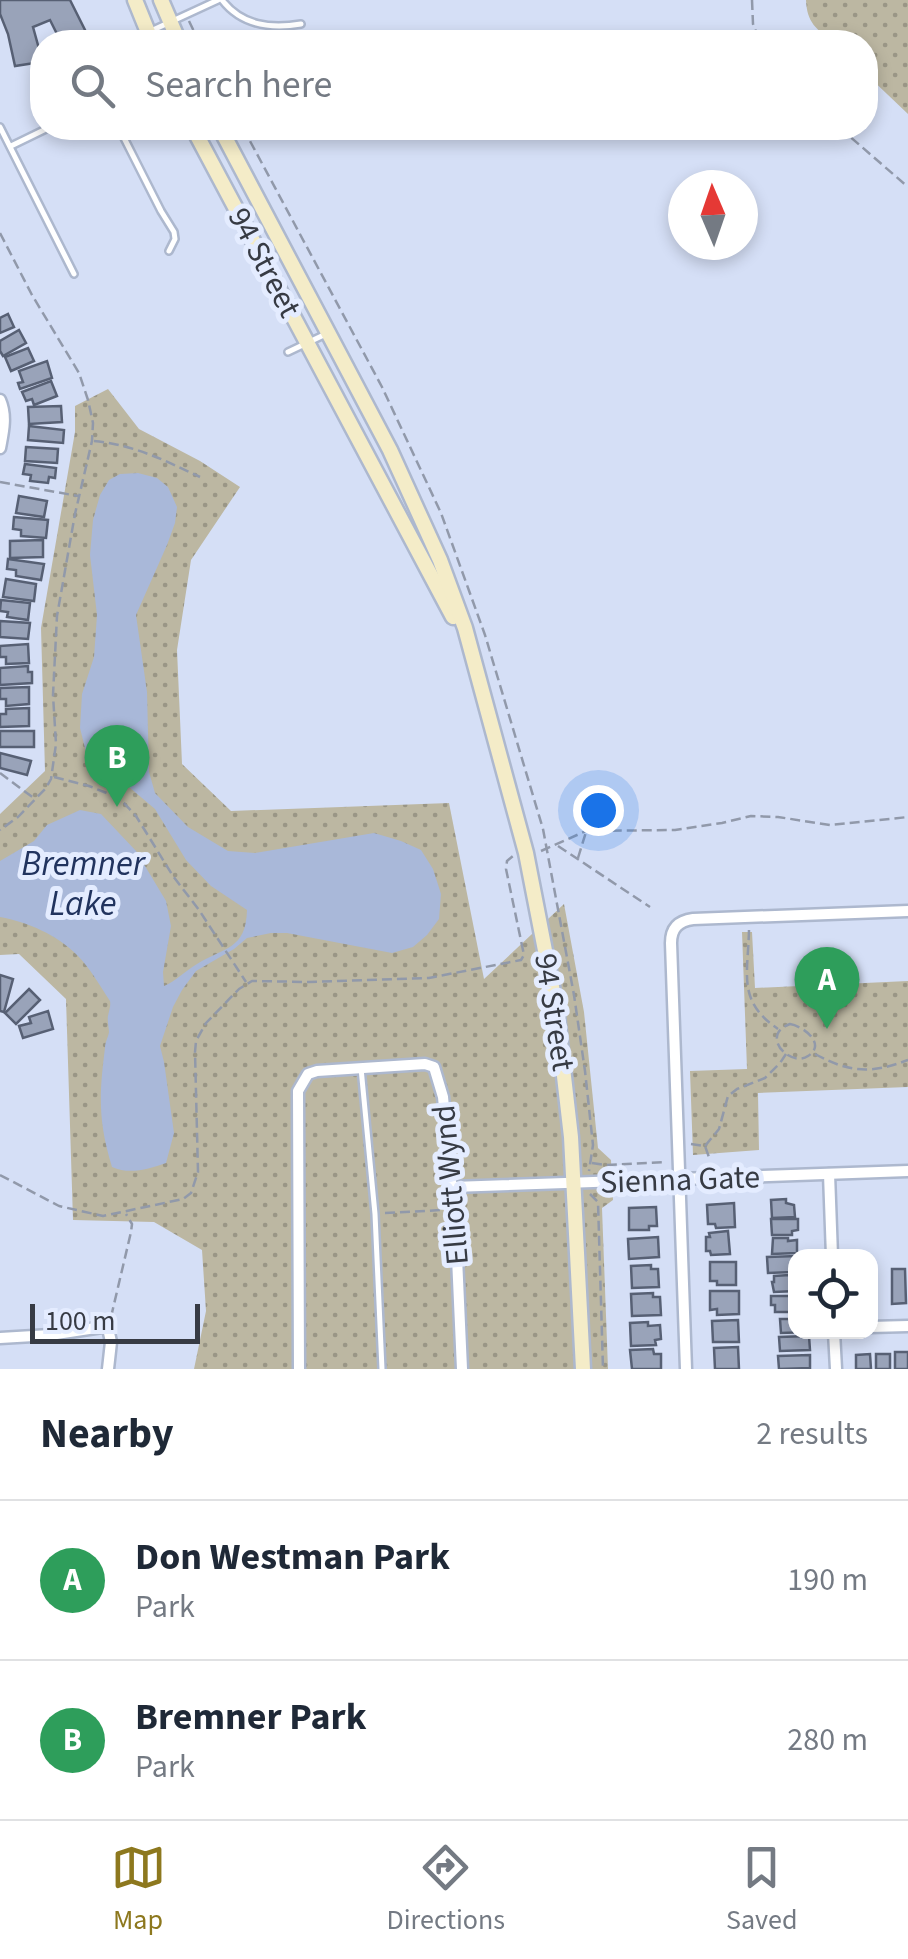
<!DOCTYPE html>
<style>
body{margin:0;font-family:"Source Sans 3",sans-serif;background:#f6f6f7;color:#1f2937}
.controls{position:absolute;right:30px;bottom:30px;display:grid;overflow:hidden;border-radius:20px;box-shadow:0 5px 15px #0003}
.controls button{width:90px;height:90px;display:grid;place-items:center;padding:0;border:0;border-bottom:2px solid #e0e1e3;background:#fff;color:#1f2937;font:50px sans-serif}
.compass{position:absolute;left:668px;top:170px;width:90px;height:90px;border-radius:50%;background:#fff;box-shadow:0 5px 15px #0003;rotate:358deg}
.scale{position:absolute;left:30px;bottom:25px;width:170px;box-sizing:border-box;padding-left:10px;border:5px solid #373b44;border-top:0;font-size:28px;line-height:35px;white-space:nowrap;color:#373b44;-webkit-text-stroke:8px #e4ecff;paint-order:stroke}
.you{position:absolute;left:598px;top:810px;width:35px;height:35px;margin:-25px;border:8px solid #fff;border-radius:50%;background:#1a73e8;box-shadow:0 0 0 15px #1a73e833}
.badge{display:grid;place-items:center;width:65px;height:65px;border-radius:50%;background:#8d781e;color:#fff;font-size:32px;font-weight:700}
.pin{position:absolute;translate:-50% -82px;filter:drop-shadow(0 2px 5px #0008)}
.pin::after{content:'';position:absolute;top:52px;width:35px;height:30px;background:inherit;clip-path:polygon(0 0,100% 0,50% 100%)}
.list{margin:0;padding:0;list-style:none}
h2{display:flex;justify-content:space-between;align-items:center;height:130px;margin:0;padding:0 40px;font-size:42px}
h2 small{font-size:32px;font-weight:400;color:#747a83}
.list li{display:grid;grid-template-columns:65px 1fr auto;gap:30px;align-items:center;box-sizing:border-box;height:160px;padding:0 40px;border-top:2px solid #e0e1e3}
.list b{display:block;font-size:38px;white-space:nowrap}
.list p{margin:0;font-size:32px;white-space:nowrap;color:#747a83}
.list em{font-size:32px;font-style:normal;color:#747a83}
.icon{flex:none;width:55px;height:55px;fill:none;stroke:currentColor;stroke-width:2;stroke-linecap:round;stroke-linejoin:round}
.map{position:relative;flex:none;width:908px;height:1369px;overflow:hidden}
.search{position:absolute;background:#fff;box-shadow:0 5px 15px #0003;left:30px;right:30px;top:30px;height:110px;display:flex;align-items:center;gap:25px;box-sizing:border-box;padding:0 35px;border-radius:40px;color:#747a83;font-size:38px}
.sheet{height:450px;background:#fff}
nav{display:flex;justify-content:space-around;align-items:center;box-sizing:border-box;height:140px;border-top:2px solid #e0e1e3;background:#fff;font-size:28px;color:#747a83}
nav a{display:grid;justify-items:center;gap:5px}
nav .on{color:#8d781e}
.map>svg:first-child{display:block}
.grass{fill:url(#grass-dots)}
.water{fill:#a9b8d9}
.building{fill:#99a3b9;stroke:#576074;stroke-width:2.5}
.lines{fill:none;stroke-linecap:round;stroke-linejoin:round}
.service-casing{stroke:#adb8ce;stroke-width:10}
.minor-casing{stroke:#adb8ce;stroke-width:15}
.secondary-casing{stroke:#adb8ce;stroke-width:19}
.path{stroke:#9199aa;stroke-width:2.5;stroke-dasharray:10 5;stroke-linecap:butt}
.service{stroke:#fff;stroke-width:5}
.minor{stroke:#fff;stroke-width:10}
.secondary{stroke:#f4ecc8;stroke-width:14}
.labels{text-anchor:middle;stroke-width:10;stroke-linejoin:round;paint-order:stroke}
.street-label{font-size:32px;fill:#373b44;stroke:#e4ecff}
.water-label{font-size:35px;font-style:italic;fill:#21335e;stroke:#e4ecff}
</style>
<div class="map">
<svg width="908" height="1369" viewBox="0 0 908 1369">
<defs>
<pattern id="grass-dots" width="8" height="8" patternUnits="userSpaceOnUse" patternTransform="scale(2.5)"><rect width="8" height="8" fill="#bcb7a2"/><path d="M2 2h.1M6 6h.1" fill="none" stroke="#9a9686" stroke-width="1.8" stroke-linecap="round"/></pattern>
</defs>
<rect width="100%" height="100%" fill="#d5dff6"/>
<g class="grass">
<path d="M806 0H908V114L866 74V42H832C816 28 807 23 806 0Z"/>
<path d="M108 389 139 429 200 461 240 487 191 560 177 650 182 764 231 811 449 803 484 979 564 904 584 1012 598 1148 611 1160 613 1200 602 1208 608 1369H194L206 1311 202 1250 154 1222 73 1220 66 999 19 954 0 955V814L45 771 41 628 75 432V406Z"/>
<path d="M742 932H752L755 988 908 981V1087L758 1093 759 1150 693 1155 690 1071 747 1069Z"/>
</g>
<path class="water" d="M138 473 157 478 168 487 177 507 175 523 167 545 136 615 147 692 149 772 155 793 188 827 228 851 255 853 374 833 401 841 421 850 433 869 441 894 439 919 427 935 413 947 392 953 287 933H271L247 938 234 949 196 971 182 990 173 1007 160 1046 164 1062 174 1133 166 1163C148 1169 130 1175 112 1167 98 1121 99 1095 105 1048 105 1042 108 1038 109 1032 109 1030 107 1018 108 1016 109 1011 111 1006 110 1001 100 986 90 968 77 955 57 935 28 922 0 917V861L34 841 47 825 80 810 101 814 136 851 166 901 171 926 163 972 164 986C176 981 185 971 197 964 224 947 246 950 247 910L211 886 186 860 155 809 129 787 103 769 86 752 80 728 82 694 94 657 97 615 90 555 93 520 100 495 109 480 120 474Z"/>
<g class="building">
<path d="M0 0H70L89 38 81 42H61L50 20 33 27 41 56H39L41 62 15 66 8 34 0 14Z"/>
<path d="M8 314 14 327 0 333V318Z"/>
<path d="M19 330 26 343 3 356 0 351V341Z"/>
<path d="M28 348 34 361 11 371 5 357Z"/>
<path d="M47 361 52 378 20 389 18 383 23 382 19 371Z"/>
<path d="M51 381 57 396 34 405 32 399 26 401 22 392Z"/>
<path d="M61 406 62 422 29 424 28 407Z"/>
<path d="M29 426 64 430 63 443 28 440Z"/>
<path d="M26 447 58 449 57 463 25 461Z"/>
<path d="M25 464 56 468 55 478 49 477 48 483 30 481 31 475 23 474Z"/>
<path d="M19 496 47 501 44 517 16 513Z"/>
<path d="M14 517 48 520 46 538 21 536V530L13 529Z"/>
<path d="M43 540V557L10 558V541Z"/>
<path d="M8 559 44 564 41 580 16 576V570L7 569Z"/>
<path d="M6 579 36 584 34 601 3 597Z"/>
<path d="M1 600 30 603 28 620 7 617 8 612 0 611Z"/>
<path d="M0 621 30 623 28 639 0 637Z"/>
<path d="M28 644 29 663 6 664V657H0V646Z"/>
<path d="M28 666V672H32V683L0 685V668Z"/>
<path d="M29 687V704L6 706V699H0V688Z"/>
<path d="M29 708V726L0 727V714H6V709Z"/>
<rect x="0" y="731" width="34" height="16"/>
<path d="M0 753 31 761 27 775 0 768Z"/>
<path d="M0 975 13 979 4 1012 0 1011Z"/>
<path d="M29 989 40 1000 16 1024 5 1013Z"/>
<path d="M48 1011 53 1029 23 1038 19 1026 31 1023 29 1017Z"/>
<path d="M786 1199V1203L794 1205 795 1217 772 1218 771 1200Z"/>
<path d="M734 1203 735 1227 716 1228 715 1224H708L707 1205Z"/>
<path d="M656 1207 657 1226H649V1230H629V1208Z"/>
<path d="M771 1219H798V1230L792 1231V1235H772Z"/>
<path d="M728 1231 730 1254 711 1255 710 1251H706V1237H710L709 1233Z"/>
<path d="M658 1237 659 1257 629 1259 628 1239Z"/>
<path d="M773 1238H788V1241L797 1240V1253L772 1254Z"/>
<path d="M797 1256 793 1272 768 1273 767 1257Z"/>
<path d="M710 1262H736V1285H717V1281H710Z"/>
<path d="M651 1265V1269H658L659 1287 632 1288 631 1266Z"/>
<path d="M892 1269H905L906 1303 892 1304Z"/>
<path d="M789 1275 790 1279 796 1278V1291L774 1292 772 1282H774V1276Z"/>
<path d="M710 1291H739V1314L717 1315V1309L710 1310Z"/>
<path d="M653 1293V1297H660L661 1315 632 1316 631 1294Z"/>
<path d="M771 1296H796V1309H793V1312H775V1305H771Z"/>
<path d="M780 1319H796V1332H809L781 1333Z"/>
<path d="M738 1320 739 1342H713L712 1321Z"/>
<path d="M648 1322V1326L660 1325 661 1339 655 1340 656 1345 631 1346 630 1323Z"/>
<path d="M809 1336 810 1350 780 1351 779 1337Z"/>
<path d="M738 1347 739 1369H715L714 1348Z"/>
<path d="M653 1349 654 1354H661V1369H632L630 1350Z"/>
<rect x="895" y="1352" width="13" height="17"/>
<path d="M870 1354 871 1369H856V1355Z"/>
<rect x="876" y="1354" width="14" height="15"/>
<path d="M810 1355V1368L779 1369 778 1356Z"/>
</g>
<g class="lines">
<g class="service-casing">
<g id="service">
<path d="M222 0C242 26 271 29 301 24"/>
<path d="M127 42 218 0"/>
<path d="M0 127 74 274"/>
<path d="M119 128 161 211 174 232 175 239 169 251"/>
<path d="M11 146 48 128"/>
<path d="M288 352 328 333"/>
<path d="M361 1068 375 1214 382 1369"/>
</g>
</g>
<g class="minor-casing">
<g id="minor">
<path d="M0 400C7 416 3 432 0 448"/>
<path d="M829 1174 832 1256"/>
<path d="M452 1187 908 1171"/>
<path d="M870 1327 908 1326"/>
<path d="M834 1332 836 1369"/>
<path d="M0 1338 50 1335 102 1327 108 1328 111 1342 108 1369"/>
<path d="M299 1369 298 1091 308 1074 317 1071 425 1064 434 1067 443 1097 456 1235 462 1369"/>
<path d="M686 1369 671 943C671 929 678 921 693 919L908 911"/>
</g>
</g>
<g class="secondary-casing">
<g id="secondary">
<path d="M135 0 152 42"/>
<path d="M161 0 179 42"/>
<path d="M193 128 453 617"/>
<path d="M220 128 390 450 440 560 465 628 526 853 556 1007 571 1137 583 1369"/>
</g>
</g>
<g class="path">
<path d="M752 0 753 24 760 42"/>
<path d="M189 21 199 42"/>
<path d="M243 128 382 387 441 513 485 635 543 829 574 995 585 1071 593 1145 589 1171"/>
<path d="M840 128 908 187"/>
<path d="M0 233 32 295 79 373 88 400 93 423 92 441 75 514 57 616 53 695 56 744 51 779 46 788 18 817 0 830"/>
<path d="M94 441C134 445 164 460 200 477"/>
<path d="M0 482 78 496"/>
<path d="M0 773 35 799"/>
<path d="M54 777 89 786 109 794 122 801 136 816 173 876 199 910 246 982"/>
<path d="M558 846 650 907"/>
<path d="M541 851 586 831 675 830 722 823 751 816 778 817 830 825 908 817"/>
<path d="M578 858 586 832"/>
<path d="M749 930C748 975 737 1001 778 1029"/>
<path d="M790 1024C803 1026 827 1044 808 1056 790 1068 759 1035 790 1024Z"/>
<path d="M815 1054C850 1073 871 1074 908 1060"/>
<path d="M691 1144 705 1146 710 1160"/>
<path d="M705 1146 719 1129 728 1096 737 1089 765 1078 780 1063 786 1054"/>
<path d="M592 1163 606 1165 665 1162"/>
<path d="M0 1175 59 1206 103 1216 183 1199 191 1193 198 1172 195 1052 196 1041 206 1023 239 989 252 981 309 982 429 978 521 960 524 955 506 869 507 861 513 856"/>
<path d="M590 1194 598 1202 603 1369"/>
<path d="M385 1213 442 1210"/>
<path d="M111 1317 131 1232 132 1224 126 1214"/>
</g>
<use href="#service" class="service"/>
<use href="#minor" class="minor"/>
<use href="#secondary" class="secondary"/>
</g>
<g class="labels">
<g class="street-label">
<text transform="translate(265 262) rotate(62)" y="11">94 Street</text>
<text transform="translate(555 1012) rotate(81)" y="11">94 Street</text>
<text transform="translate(680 1179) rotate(-2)" y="11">Sienna Gate</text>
<text transform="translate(450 1185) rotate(-95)" y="11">Elliott Wynd</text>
</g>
<g class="water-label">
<text x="83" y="875">Bremner<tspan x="83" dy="40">Lake</tspan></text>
</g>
</g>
</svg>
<div class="controls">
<button><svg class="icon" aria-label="locate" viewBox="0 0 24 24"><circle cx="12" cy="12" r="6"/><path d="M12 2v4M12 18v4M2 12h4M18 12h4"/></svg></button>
</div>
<svg class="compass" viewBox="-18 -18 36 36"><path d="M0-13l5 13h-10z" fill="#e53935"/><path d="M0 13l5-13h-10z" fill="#747a83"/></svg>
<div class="scale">100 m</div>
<div class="you"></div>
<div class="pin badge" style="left:827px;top:1029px;background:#2e9e5b">A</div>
<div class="pin badge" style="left:117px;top:807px;background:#2e9e5b">B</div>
<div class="search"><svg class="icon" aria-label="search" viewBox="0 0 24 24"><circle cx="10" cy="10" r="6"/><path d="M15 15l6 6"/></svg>Search here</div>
</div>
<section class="sheet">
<h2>Nearby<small>2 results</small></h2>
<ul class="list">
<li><span class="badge" style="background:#2e9e5b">A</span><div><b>Don Westman Park</b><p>Park</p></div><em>190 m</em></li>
<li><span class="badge" style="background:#2e9e5b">B</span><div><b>Bremner Park</b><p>Park</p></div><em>280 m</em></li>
</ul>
</section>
<nav>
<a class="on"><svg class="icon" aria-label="map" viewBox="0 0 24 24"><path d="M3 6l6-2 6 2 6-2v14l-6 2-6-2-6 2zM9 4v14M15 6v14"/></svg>Map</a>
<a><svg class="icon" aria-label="directions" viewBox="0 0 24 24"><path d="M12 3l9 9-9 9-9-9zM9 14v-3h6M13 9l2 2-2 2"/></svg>Directions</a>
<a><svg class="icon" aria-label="saved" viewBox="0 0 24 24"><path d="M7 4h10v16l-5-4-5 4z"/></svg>Saved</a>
</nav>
